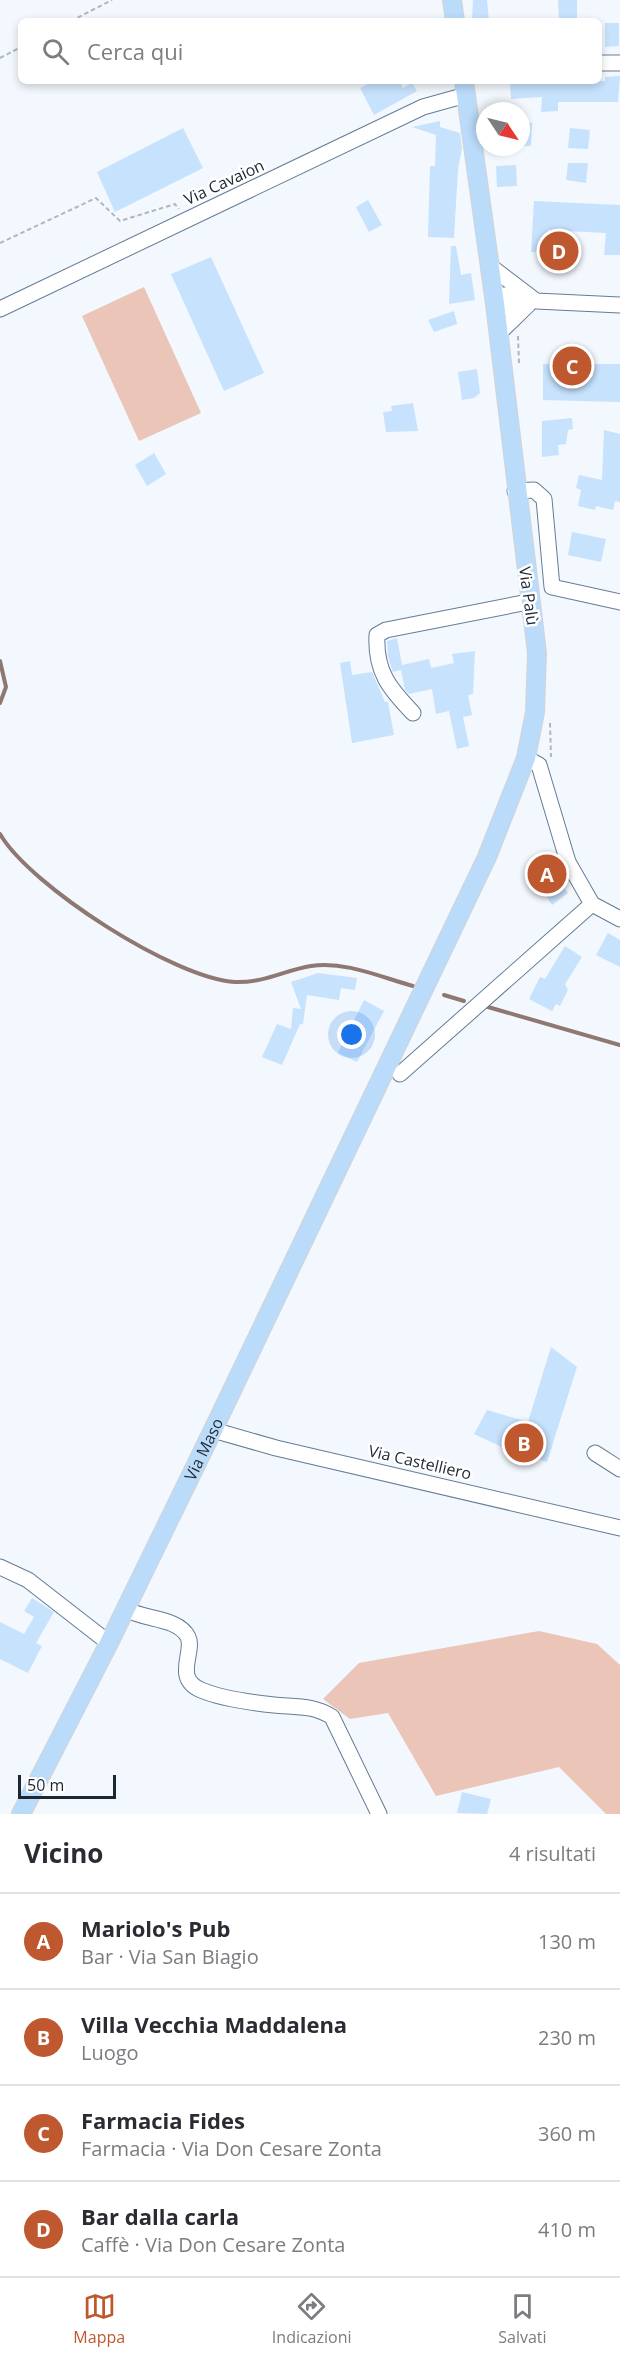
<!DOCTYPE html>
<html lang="it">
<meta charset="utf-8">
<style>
body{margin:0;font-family:"Open Sans",sans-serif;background:#f7f7f7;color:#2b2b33}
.compass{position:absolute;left:476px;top:102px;width:54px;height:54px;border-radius:50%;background:#fff;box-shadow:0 3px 9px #0003;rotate:125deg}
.scale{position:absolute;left:18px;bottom:15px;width:98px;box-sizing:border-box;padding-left:6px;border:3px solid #1d2731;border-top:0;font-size:16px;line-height:21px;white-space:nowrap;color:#1d2731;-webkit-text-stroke:4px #fff;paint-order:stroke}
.you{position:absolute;left:352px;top:1035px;width:21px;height:21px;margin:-15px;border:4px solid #fff;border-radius:50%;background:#1a73e8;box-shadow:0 0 0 9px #1a73e833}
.badge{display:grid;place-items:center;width:39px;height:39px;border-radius:50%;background:#bf582e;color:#fff;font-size:20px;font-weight:700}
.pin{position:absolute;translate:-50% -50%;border:3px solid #fff;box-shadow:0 2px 6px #0006}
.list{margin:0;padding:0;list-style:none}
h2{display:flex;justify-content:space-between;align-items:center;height:78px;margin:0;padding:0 24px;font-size:26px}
h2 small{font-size:20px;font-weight:400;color:#7c7c81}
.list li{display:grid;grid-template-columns:39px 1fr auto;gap:18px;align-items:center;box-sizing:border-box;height:96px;padding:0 24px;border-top:2px solid #e1e1e2}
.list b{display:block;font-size:22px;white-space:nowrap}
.list p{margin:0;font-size:20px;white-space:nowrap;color:#7c7c81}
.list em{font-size:20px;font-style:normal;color:#7c7c81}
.icon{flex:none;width:33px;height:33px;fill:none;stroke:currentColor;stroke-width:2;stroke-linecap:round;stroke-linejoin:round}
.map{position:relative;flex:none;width:620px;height:1814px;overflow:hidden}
.search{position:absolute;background:#fff;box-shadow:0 3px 9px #0003;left:18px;right:18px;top:18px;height:66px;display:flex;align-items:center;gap:15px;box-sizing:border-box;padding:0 21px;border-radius:9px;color:#7c7c81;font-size:22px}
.sheet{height:462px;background:#fff}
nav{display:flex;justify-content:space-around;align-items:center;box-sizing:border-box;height:84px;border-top:2px solid #e1e1e2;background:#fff;font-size:16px;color:#7c7c81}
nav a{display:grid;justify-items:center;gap:3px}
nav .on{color:#bf582e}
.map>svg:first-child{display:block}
.green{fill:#eac5b8}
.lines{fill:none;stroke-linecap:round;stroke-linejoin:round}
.stream{stroke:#8f7871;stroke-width:4}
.building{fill:#c7e2fd}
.minor-casing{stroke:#647c95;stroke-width:17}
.major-casing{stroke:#d2d4d6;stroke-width:20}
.path{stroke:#afb7bd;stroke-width:2;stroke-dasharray:4.5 3;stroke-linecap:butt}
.minor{stroke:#fff;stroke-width:15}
.major{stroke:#bbdbfa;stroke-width:18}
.labels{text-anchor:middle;stroke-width:5;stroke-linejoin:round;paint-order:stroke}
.street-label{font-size:16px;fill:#1d2731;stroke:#fff}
</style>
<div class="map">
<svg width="620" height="1814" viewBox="0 0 620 1814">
<rect width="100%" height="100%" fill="#f2f8fd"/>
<g class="green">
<path d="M144 287 201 413 139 441 82 316Z"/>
<path d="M539 1631 597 1644 620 1665V1814H606L559 1767 436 1796 388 1713 350 1719 323 1699 359 1663Z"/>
</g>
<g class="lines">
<g class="stream">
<path d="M0 661 6 687 0 703"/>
<path d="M0 834C30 886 175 979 235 982 265 983 285 970 311 966 346 961 380 977 413 986"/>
<path d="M444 995 464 1001"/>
<path d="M488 1007 620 1045"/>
</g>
</g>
<g class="building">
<path d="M473 0H487L489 21H472Z"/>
<path d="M558 0H577V21H559Z"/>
<path d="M605 23H619V46L605 47Z"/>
<path d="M620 76 618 102H558V111L541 112 542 97 511 99 510 82 605 81V77Z"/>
<path d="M374 81H399L403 88 412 83 417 91 374 115 360 88Z"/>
<path d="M440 121V127L460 133 462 148 458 169 454 238 428 237 430 166H435L436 135 412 127Z"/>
<path d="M521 122 532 123 531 146H521Z"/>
<path d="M183 128 203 168 115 212 97 172Z"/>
<path d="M570 128 590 130 588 149 568 148Z"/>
<path d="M568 163H588L586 183 566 180Z"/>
<path d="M516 165 517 186 497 187 496 166Z"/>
<path d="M368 200 382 225 369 232 356 207Z"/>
<path d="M534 201 620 205V255H604L606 233 548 230 547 252H531Z"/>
<path d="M451 246H456L461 275 471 273 475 300 449 304Z"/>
<path d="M211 257 264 373 224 391 171 274Z"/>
<path d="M454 311 457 324 434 332 428 320Z"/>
<path d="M543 364H620V402L543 400Z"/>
<path d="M477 369 480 393 474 398 462 400 458 372Z"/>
<path d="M413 403 418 431 386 432 383 412 392 411 391 406Z"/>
<path d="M572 418 573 429 568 430 566 444 558 445 559 455 542 457V421Z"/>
<path d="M604 430 620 434V502L615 501 613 510 596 506 595 510 578 506 581 490 576 488 579 475 602 480Z"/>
<path d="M154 453 166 474 147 486 135 465Z"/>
<path d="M572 532 606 539 601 562 568 555Z"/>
<path d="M397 638 402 665 429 659 431 668 454 663 452 654 475 651 473 694 468 695 472 715 463 717 469 746 457 749 449 711 436 714 432 689 409 694 405 690 401 670 393 672 388 657 387 641Z"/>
<path d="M350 661 352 675 372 672 385 702H388L394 735 352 743 340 663Z"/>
<path d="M549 858 562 876 557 879 568 893 552 905 531 871Z"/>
<path d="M608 933 620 940V967L596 955Z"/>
<path d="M565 946 582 957 565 984 568 990 560 1006 556 1004 552 1011 529 999 540 977 545 979Z"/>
<path d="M318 973 357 978 355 990 341 988 339 1000 307 995 303 1024H300L282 1065 262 1057 277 1024 291 1029 293 1008 301 1009 291 982Z"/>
<path d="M364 1000 384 1011 357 1062 338 1053Z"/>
<path d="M551 1347 577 1367 547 1462 515 1453 474 1434 487 1410 528 1422Z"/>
<path d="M32 1598 54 1612 36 1643 42 1646 28 1673 0 1659V1622L24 1634 34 1617 24 1611Z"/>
<path d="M462 1792 491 1799 487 1814 457 1813Z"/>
</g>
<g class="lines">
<g class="minor-casing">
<g id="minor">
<path d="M599 63H620"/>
<path d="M490 266 536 301 620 305"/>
<path d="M523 308H503L495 303 503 295 525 294"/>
<path d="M0 309 423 107 466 95"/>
<path d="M498 334 528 305"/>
<path d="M515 491 534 490 544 499 552 587 620 602"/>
<path d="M413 713C390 689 375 672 377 635L386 630 528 602"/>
<path d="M526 758 539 765 568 862 592 904 620 919"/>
<path d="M400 1074 592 904"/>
<path d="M213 1430 276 1448 620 1528"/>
<path d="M595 1453 620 1469"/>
<path d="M0 1567 28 1580 109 1643"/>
<path d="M126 1609C143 1620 178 1617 188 1637 195 1652 173 1678 201 1690 220 1698 255 1703 274 1705 296 1707 314 1705 332 1717L379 1814"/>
</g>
</g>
<g class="major-casing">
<g id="major">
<path d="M452 0 455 21"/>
<path id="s1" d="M21 1814 109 1643 213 1430 487 857 526 758 535 712 537 653 495 304 464 81"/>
</g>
</g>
<g class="path">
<path d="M71 21 112 0"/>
<path d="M0 58 21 47"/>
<path d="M0 243 96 198 120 221 175 204 179 209"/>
<path d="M518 336 519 363"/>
<path d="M550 723 551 757"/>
</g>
<use href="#minor" class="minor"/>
<use href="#major" class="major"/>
</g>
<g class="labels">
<g class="street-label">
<text transform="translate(224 182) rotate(-25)" y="6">Via Cavaion</text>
<text transform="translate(529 596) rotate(82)" y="6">Via Palù</text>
<text dy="6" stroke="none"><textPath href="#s1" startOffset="408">Via Maso</textPath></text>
<text transform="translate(420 1462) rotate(13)" y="6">Via Castelliero</text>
</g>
</g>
</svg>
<svg class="compass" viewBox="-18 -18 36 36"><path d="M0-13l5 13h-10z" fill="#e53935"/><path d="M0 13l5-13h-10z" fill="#7c7c81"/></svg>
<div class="scale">50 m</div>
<div class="you"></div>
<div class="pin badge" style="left:547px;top:874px">A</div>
<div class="pin badge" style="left:524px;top:1443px">B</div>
<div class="pin badge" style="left:572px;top:366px">C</div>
<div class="pin badge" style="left:559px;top:251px">D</div>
<div class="search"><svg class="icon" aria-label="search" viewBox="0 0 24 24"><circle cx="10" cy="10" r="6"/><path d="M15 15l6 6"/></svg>Cerca qui</div>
</div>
<section class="sheet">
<h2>Vicino<small>4 risultati</small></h2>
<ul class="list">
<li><span class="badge">A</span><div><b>Mariolo's Pub</b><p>Bar · Via San Biagio</p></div><em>130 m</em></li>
<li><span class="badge">B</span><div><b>Villa Vecchia Maddalena</b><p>Luogo</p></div><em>230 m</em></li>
<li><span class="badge">C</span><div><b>Farmacia Fides</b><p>Farmacia · Via Don Cesare Zonta</p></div><em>360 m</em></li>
<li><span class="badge">D</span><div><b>Bar dalla carla</b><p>Caffè · Via Don Cesare Zonta</p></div><em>410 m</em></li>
</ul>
</section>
<nav>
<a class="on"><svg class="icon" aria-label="map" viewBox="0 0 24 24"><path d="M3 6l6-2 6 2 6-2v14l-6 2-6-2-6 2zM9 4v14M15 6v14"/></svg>Mappa</a>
<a><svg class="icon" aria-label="directions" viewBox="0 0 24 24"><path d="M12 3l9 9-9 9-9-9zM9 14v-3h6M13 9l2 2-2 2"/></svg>Indicazioni</a>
<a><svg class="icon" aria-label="saved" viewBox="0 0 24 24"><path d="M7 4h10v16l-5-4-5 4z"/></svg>Salvati</a>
</nav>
